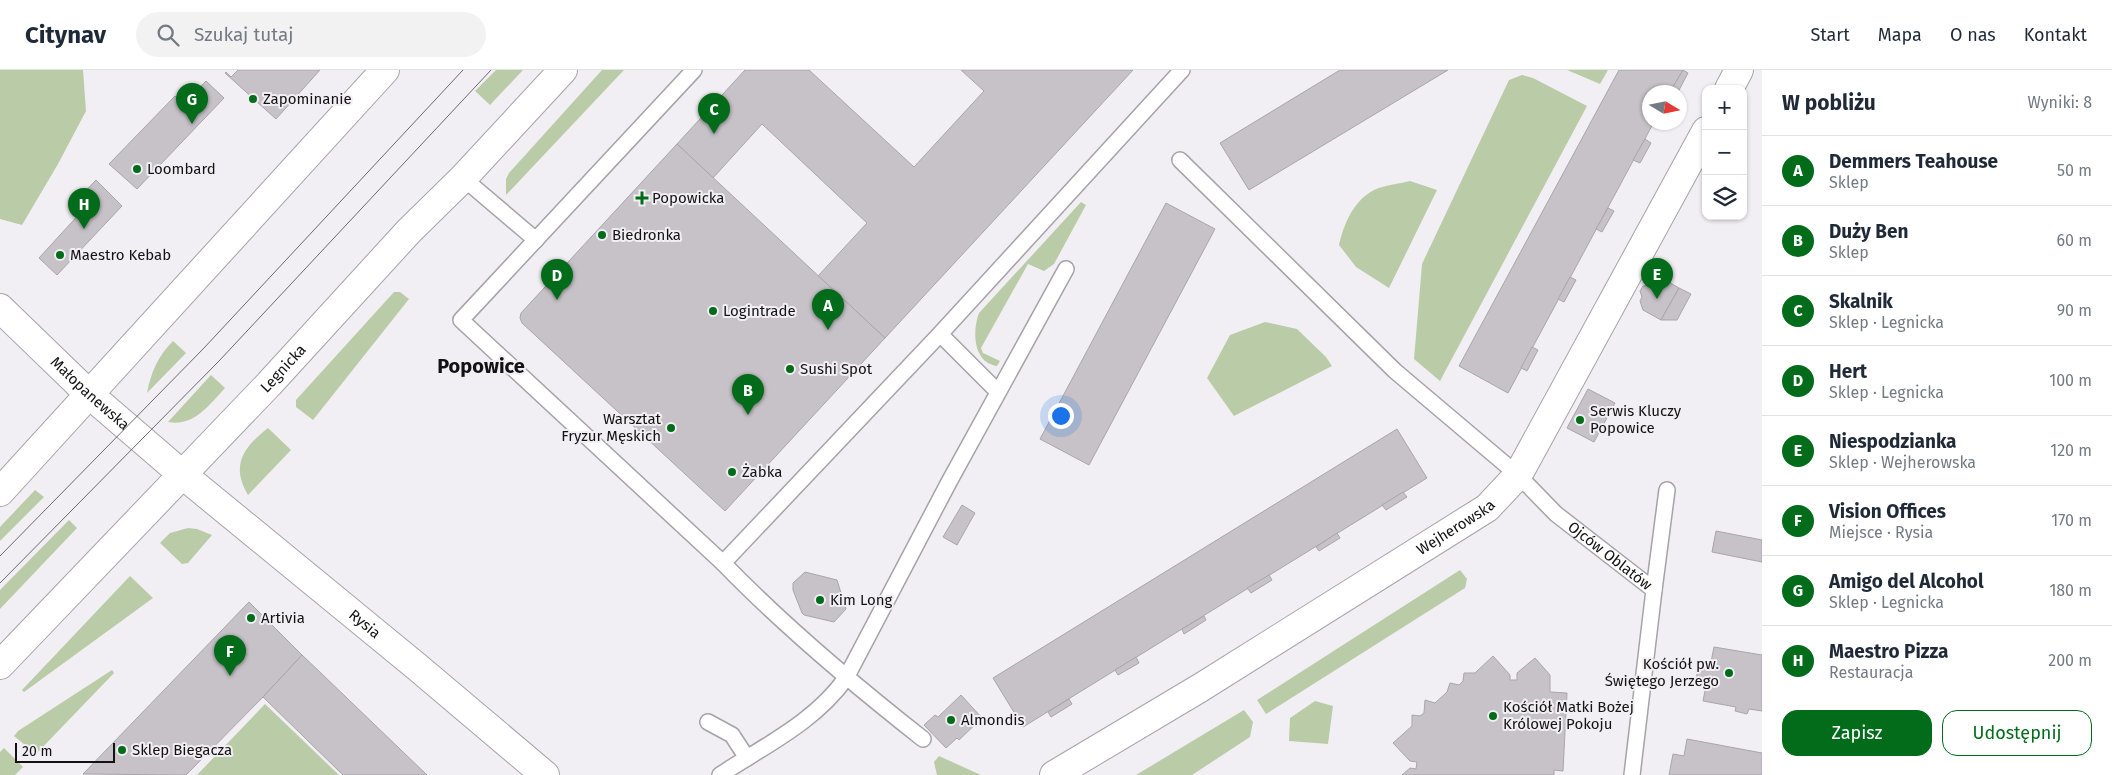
<!DOCTYPE html>
<html lang="pl">
<meta charset="utf-8">
<style>
body{margin:0;font-family:"Fira Sans",sans-serif;background:#f2f2f3;color:#1f2937}
.controls{position:absolute;right:15px;top:15px;display:grid;overflow:hidden;border-radius:10px;box-shadow:0 1px 4px #0004}
.controls button{width:45px;height:45px;display:grid;place-items:center;padding:0;border:0;border-bottom:1px solid #e0e1e3;background:#fff;color:#1f2937;font:25px sans-serif}
.compass{position:absolute;left:1642px;top:15px;width:45px;height:45px;border-radius:50%;background:#fff;box-shadow:0 1px 4px #0004;rotate:100deg}
.scale{position:absolute;left:15px;bottom:12px;width:100px;box-sizing:border-box;padding-left:5px;border:2px solid #131213;border-top:0;font-size:14px;line-height:18px;white-space:nowrap;color:#131213;-webkit-text-stroke:4px #f2eff4;paint-order:stroke}
.you{position:absolute;left:1060px;top:345px;width:18px;height:18px;margin:-12px;border:4px solid #fff;border-radius:50%;background:#1a73e8;box-shadow:0 0 0 8px #1a73e833}
.badge{display:grid;place-items:center;width:32px;height:32px;border-radius:50%;background:#026c1b;color:#fff;font-size:16px;font-weight:700}
.pin{position:absolute;translate:-50% -41px;filter:drop-shadow(0 1px 2px #0008)}
.pin::after{content:'';position:absolute;top:26px;width:18px;height:15px;background:inherit;clip-path:polygon(0 0,100% 0,50% 100%)}
.list{margin:0;padding:0;list-style:none}
h2{display:flex;justify-content:space-between;align-items:center;height:65px;margin:0;padding:0 20px;font-size:21px}
h2 small{font-size:16px;font-weight:400;color:#747a83}
.list li{display:grid;grid-template-columns:32px 1fr auto;gap:15px;align-items:center;box-sizing:border-box;height:70px;padding:0 20px;border-top:1px solid #e0e1e3}
.list b{display:block;font-size:19px;white-space:nowrap}
.list p{margin:0;font-size:16px;white-space:nowrap;color:#747a83}
.list em{font-size:16px;font-style:normal;color:#747a83}
.actions{display:flex;gap:10px;padding:15px 20px}
.actions a{flex:1;padding:11px 0;border:1px solid #026c1b;border-radius:15px;text-align:center;font-size:18px;color:#026c1b}
.actions .main{background:#026c1b;color:#fff}
.icon{flex:none;width:28px;height:28px;fill:none;stroke:currentColor;stroke-width:2;stroke-linecap:round;stroke-linejoin:round}
.map{position:relative;flex:none;width:1762px;height:705px;overflow:hidden}
header{display:flex;align-items:center;gap:30px;box-sizing:border-box;height:70px;padding:0 25px;background:#fff;border-bottom:1px solid #e0e1e3}
header strong{font-size:24px}
nav{display:flex;gap:28px;margin-inline-start:auto;font-size:18px}
.search{width:350px;height:45px;background:#f2f2f3;display:flex;align-items:center;gap:12px;box-sizing:border-box;padding:0 18px;border-radius:28px;color:#747a83;font-size:19px}
main{display:flex}
aside{flex:1;background:#fff}
.map>svg:first-child{display:block}
.green{fill:#b9cca7}
.building{fill:#c6c2c7;stroke:#a9a5aa}
.lines{fill:none;stroke-linecap:round;stroke-linejoin:round}
.service-casing{stroke:#a6a3a8;stroke-width:18}
.minor-casing{stroke:#a6a3a8;stroke-width:30}
.tertiary-casing{stroke:#a6a3a8;stroke-width:30}
.secondary-casing{stroke:#a6a3a8;stroke-width:30}
.service{stroke:#fff;stroke-width:15}
.minor{stroke:#fff;stroke-width:28}
.tertiary{stroke:#fff;stroke-width:28}
.secondary{stroke:#fff;stroke-width:28}
.tram{stroke:#6b6a6c;stroke-width:1}
.poi-dot{fill:#026c1b;stroke:#f2eff4;stroke-width:2}
.labels{text-anchor:middle;stroke-width:4;stroke-linejoin:round;paint-order:stroke}
.poi-label{font-size:15px;fill:#131213;stroke:#f2eff4;text-anchor:start}
.street-label{font-size:15px;fill:#131213;stroke:#f2eff4}
.district-label{font-size:20px;font-weight:bold;fill:#131213;stroke:#f2eff4}
</style>
<header>
<strong>Citynav</strong>
<div class="search"><svg class="icon" aria-label="search" viewBox="0 0 24 24"><circle cx="10" cy="10" r="6"/><path d="M15 15l6 6"/></svg>Szukaj tutaj</div>
<nav><a>Start</a><a>Mapa</a><a>O nas</a><a>Kontakt</a></nav>
</header>
<main>
<div class="map">
<svg width="1762" height="705" viewBox="0 0 1762 705">
<rect width="100%" height="100%" fill="#f2eff4"/>
<g class="green">
<path d="M0 0H83L86 41 58 94 22 155 0 149Z"/>
<path d="M496 0H523L490 35 475 21Z"/>
<path d="M602 0H624L506 125V109L509 103Z"/>
<path d="M1567 0H1608L1600 14Z"/>
<path d="M1522 5 1533 8 1587 36 1440 311 1414 289 1422 194 1509 10Z"/>
<path d="M1410 111 1437 120 1389 218 1356 197 1339 175C1344 154 1353 131 1374 120 1384 115 1399 114 1410 111Z"/>
<path d="M1081 132 1086 135 1054 194 1044 201 1028 194 981 278 983 283 1000 291 997 296C973 293 972 261 979 243Z"/>
<path d="M394 222H400L409 229 313 350 296 337V330Z"/>
<path d="M1265 252 1297 259 1326 287 1332 296 1234 346 1207 308 1230 265Z"/>
<path d="M173 271 186 283 147 323C151 302 158 286 173 271Z"/>
<path d="M211 305 225 318C209 335 194 357 168 352Z"/>
<path d="M268 358 291 380 248 425C230 395 244 377 268 358Z"/>
<path d="M35 420 44 427 0 471V457Z"/>
<path d="M69 450 77 458 0 539V520Z"/>
<path d="M188 458 197 459 212 465 188 493 182 494 160 473 170 463Z"/>
<path d="M1460 500 1467 509 1465 518 1266 644 1257 630Z"/>
<path d="M130 506 153 528 24 622 22 620Z"/>
<path d="M112 600 114 603 36 684 14 666 18 661Z"/>
<path d="M1315 631 1333 636 1328 674 1289 671 1290 648Z"/>
<path d="M265 634 339 705H197Z"/>
<path d="M1244 640 1253 652 1250 667 1192 705H1136Z"/>
<path d="M4 678 23 697 15 705H0V682Z"/>
<path d="M939 686 981 705H937L934 692Z"/>
</g>
<g class="building">
<path d="M238 0H320L276 49 225 3 226 2 231 7Z"/>
<path d="M745 0H809L914 97 984 21 961 0H1133L885 268 818 206 867 153 762 54 713 108 677 74Z"/>
<path d="M1340 0H1448L1249 120 1220 73Z"/>
<path d="M1619 0H1683L1670 22H1650V52H1654L1508 323 1459 296Z"/>
<path d="M1683 0 1688 3 1678 22H1675L1671 20Z"/>
<path d="M206 11 224 28 137 119 109 94 175 26 184 34Z"/>
<path d="M1645 69 1651 73 1640 93 1633 90Z"/>
<path d="M677 74 885 268 725 441 522 253 520 248 521 243Z"/>
<path d="M96 110 122 136 57 205 39 188 82 141 74 133Z"/>
<path d="M1166 133 1215 159 1089 395 1040 369Z"/>
<path d="M1608 138 1614 141 1602 162 1596 159Z"/>
<path d="M1570 207 1576 210 1564 232 1558 229Z"/>
<path d="M1660 207 1679 218 1661 250 1643 240 1640 231 1642 227 1640 221 1643 216 1650 215 1652 211Z"/>
<path d="M1679 218 1691 224 1677 250H1661Z"/>
<path d="M1532 277 1538 280 1527 301 1521 298Z"/>
<path d="M1588 319 1615 333 1594 372 1567 358Z"/>
<path d="M1397 359 1427 408 1023 657 993 608Z"/>
<path d="M1403 422 1407 427 1386 440 1382 435Z"/>
<path d="M962 435 975 443 957 475 943 467Z"/>
<path d="M1716 461 1762 470V492L1712 482Z"/>
<path d="M1337 463 1340 468 1319 481 1316 477Z"/>
<path d="M805 502 837 510 846 539 834 552 804 545 802 543 793 520V513Z"/>
<path d="M1269 505 1272 510 1251 523 1247 518Z"/>
<path d="M249 532 302 585 263 627 186 705 83 704Z"/>
<path d="M1204 546 1206 550 1184 564 1182 559Z"/>
<path d="M1714 577 1762 585V641L1749 639 1747 644 1735 641 1736 637 1703 631 1706 616 1695 614 1700 590 1711 592Z"/>
<path d="M302 585 323 605 427 705H343L263 627Z"/>
<path d="M1493 586 1510 605V610H1517V603L1535 588 1550 605V622L1567 623 1563 701 1554 700V705H1402L1410 698 1416 699 1417 692 1410 691 1393 673 1412 656V645L1420 646 1424 643 1425 630 1435 633 1447 622 1450 613 1459 615 1463 611 1464 603H1475Z"/>
<path d="M1136 587 1139 593 1118 605 1115 600Z"/>
<path d="M961 625 982 648 959 670 957 668 946 678 924 655 935 645 938 647Z"/>
<path d="M1069 629 1072 634 1051 647 1048 642Z"/>
<path d="M1687 669 1762 683V705H1669L1673 684 1684 686Z"/>
</g>
<g class="lines">
<g class="service-casing">
<g id="service">
<path d="M694 0 461 250 723 493C785 557 853 614 923 669"/>
<path id="s1" d="M1180 90 1395 301 1518 405 1556 444 1654 520 1632 705"/>
<path d="M463 108 536 170"/>
<path d="M940 264 998 322"/>
<path d="M723 493 940 264 1182 0"/>
<path d="M1654 520 1667 420"/>
<path d="M708 652 732 665 747 688"/>
<path d="M720 705C764 676 815 652 846 608L949 412 1066 199"/>
</g>
</g>
<g class="minor-casing">
<g id="minor">
<path d="M1729 19 1739 0"/>
<path id="s2" d="M183 405 416 596 545 705"/>
<path id="s3" d="M1054 705 1200 618 1487 438 1518 405 1706 61"/>
</g>
</g>
<g class="tertiary-casing">
<g id="tertiary">
<path id="s4" d="M0 238 90 325 183 405"/>
</g>
</g>
<g class="secondary-casing">
<g id="secondary">
<path d="M0 422 385 0"/>
<path id="s5" d="M0 595 269 314 409 161 463 108 563 0"/>
</g>
</g>
<use href="#service" class="service"/>
<use href="#minor" class="minor"/>
<use href="#tertiary" class="tertiary"/>
<use href="#secondary" class="secondary"/>
<g class="tram">
<path d="M0 486 204 278 463 0"/>
<path d="M0 513 219 291 491 0"/>
</g>
</g>
<g class="poi-dot">
<circle cx="253" cy="29" r="5"/>
<circle cx="137" cy="99" r="5"/>
<path d="M639.5 120.5h5v5h5v5h-5v5h-5v-5h-5v-5h5z"/>
<circle cx="602" cy="165" r="5"/>
<circle cx="60" cy="185" r="5"/>
<circle cx="713" cy="241" r="5"/>
<circle cx="790" cy="299" r="5"/>
<circle cx="1580" cy="350" r="5"/>
<circle cx="671" cy="358" r="5"/>
<circle cx="732" cy="402" r="5"/>
<circle cx="820" cy="530" r="5"/>
<circle cx="251" cy="548" r="5"/>
<circle cx="1729" cy="603" r="5"/>
<circle cx="1493" cy="646" r="5"/>
<circle cx="951" cy="650" r="5"/>
<circle cx="122" cy="680" r="5"/>
</g>
<g class="labels">
<g class="poi-label">
<text x="263" y="34">Zapominanie</text>
<text x="147" y="104">Loombard</text>
<text x="652" y="133">Popowicka</text>
<text x="612" y="170">Biedronka</text>
<text x="70" y="190">Maestro Kebab</text>
<text x="723" y="246">Logintrade</text>
<text x="800" y="304">Sushi Spot</text>
<text x="1590" y="346">Serwis Kluczy<tspan x="1590" dy="17">Popowice</tspan></text>
<text x="661" y="354" text-anchor="end">Warsztat<tspan x="661" dy="17">Fryzur Męskich</tspan></text>
<text x="742" y="407">Żabka</text>
<text x="830" y="535">Kim Long</text>
<text x="261" y="553">Artivia</text>
<text x="1719" y="599" text-anchor="end">Kościół pw.<tspan x="1719" dy="17">Świętego Jerzego</tspan></text>
<text x="1503" y="642">Kościół Matki Bożej<tspan x="1503" dy="17">Królowej Pokoju</tspan></text>
<text x="961" y="655">Almondis</text>
<text x="132" y="685">Sklep Biegacza</text>
</g>
<g class="street-label">
<text dy="5" stroke="none"><textPath href="#s5" startOffset="410">Legnicka</textPath></text>
<text dy="5" stroke="none"><textPath href="#s4" startOffset="124">Małopanewska</textPath></text>
<text dy="5" stroke="none"><textPath href="#s3" startOffset="472">Wejherowska</textPath></text>
<text dy="5" stroke="none"><textPath href="#s1" startOffset="585">Ojców Oblatów</textPath></text>
<text dy="5" stroke="none"><textPath href="#s2" startOffset="235">Rysia</textPath></text>
</g>
<g class="district-label">
<text x="481" y="303">Popowice</text>
</g>
</g>
</svg>
<div class="controls">
<button>+</button>
<button>−</button>
<button><svg class="icon" aria-label="layers" viewBox="0 0 24 24"><path d="M12 4l9 5-9 5-9-5zM3 14l9 5 9-5"/></svg></button>
</div>
<svg class="compass" viewBox="-18 -18 36 36"><path d="M0-13l5 13h-10z" fill="#e53935"/><path d="M0 13l5-13h-10z" fill="#747a83"/></svg>
<div class="scale">20 m</div>
<div class="you"></div>
<div class="pin badge" style="left:828px;top:260px">A</div>
<div class="pin badge" style="left:748px;top:345px">B</div>
<div class="pin badge" style="left:714px;top:64px">C</div>
<div class="pin badge" style="left:557px;top:230px">D</div>
<div class="pin badge" style="left:1657px;top:229px">E</div>
<div class="pin badge" style="left:230px;top:606px">F</div>
<div class="pin badge" style="left:192px;top:54px">G</div>
<div class="pin badge" style="left:84px;top:159px">H</div>
</div>
<aside>
<h2>W pobliżu<small>Wyniki: 8</small></h2>
<ul class="list">
<li><span class="badge">A</span><div><b>Demmers Teahouse</b><p>Sklep</p></div><em>50 m</em></li>
<li><span class="badge">B</span><div><b>Duży Ben</b><p>Sklep</p></div><em>60 m</em></li>
<li><span class="badge">C</span><div><b>Skalnik</b><p>Sklep · Legnicka</p></div><em>90 m</em></li>
<li><span class="badge">D</span><div><b>Hert</b><p>Sklep · Legnicka</p></div><em>100 m</em></li>
<li><span class="badge">E</span><div><b>Niespodzianka</b><p>Sklep · Wejherowska</p></div><em>120 m</em></li>
<li><span class="badge">F</span><div><b>Vision Offices</b><p>Miejsce · Rysia</p></div><em>170 m</em></li>
<li><span class="badge">G</span><div><b>Amigo del Alcohol</b><p>Sklep · Legnicka</p></div><em>180 m</em></li>
<li><span class="badge">H</span><div><b>Maestro Pizza</b><p>Restauracja</p></div><em>200 m</em></li>
</ul>
<div class="actions"><a class="main">Zapisz</a><a>Udostępnij</a></div>
</aside>
</main>
